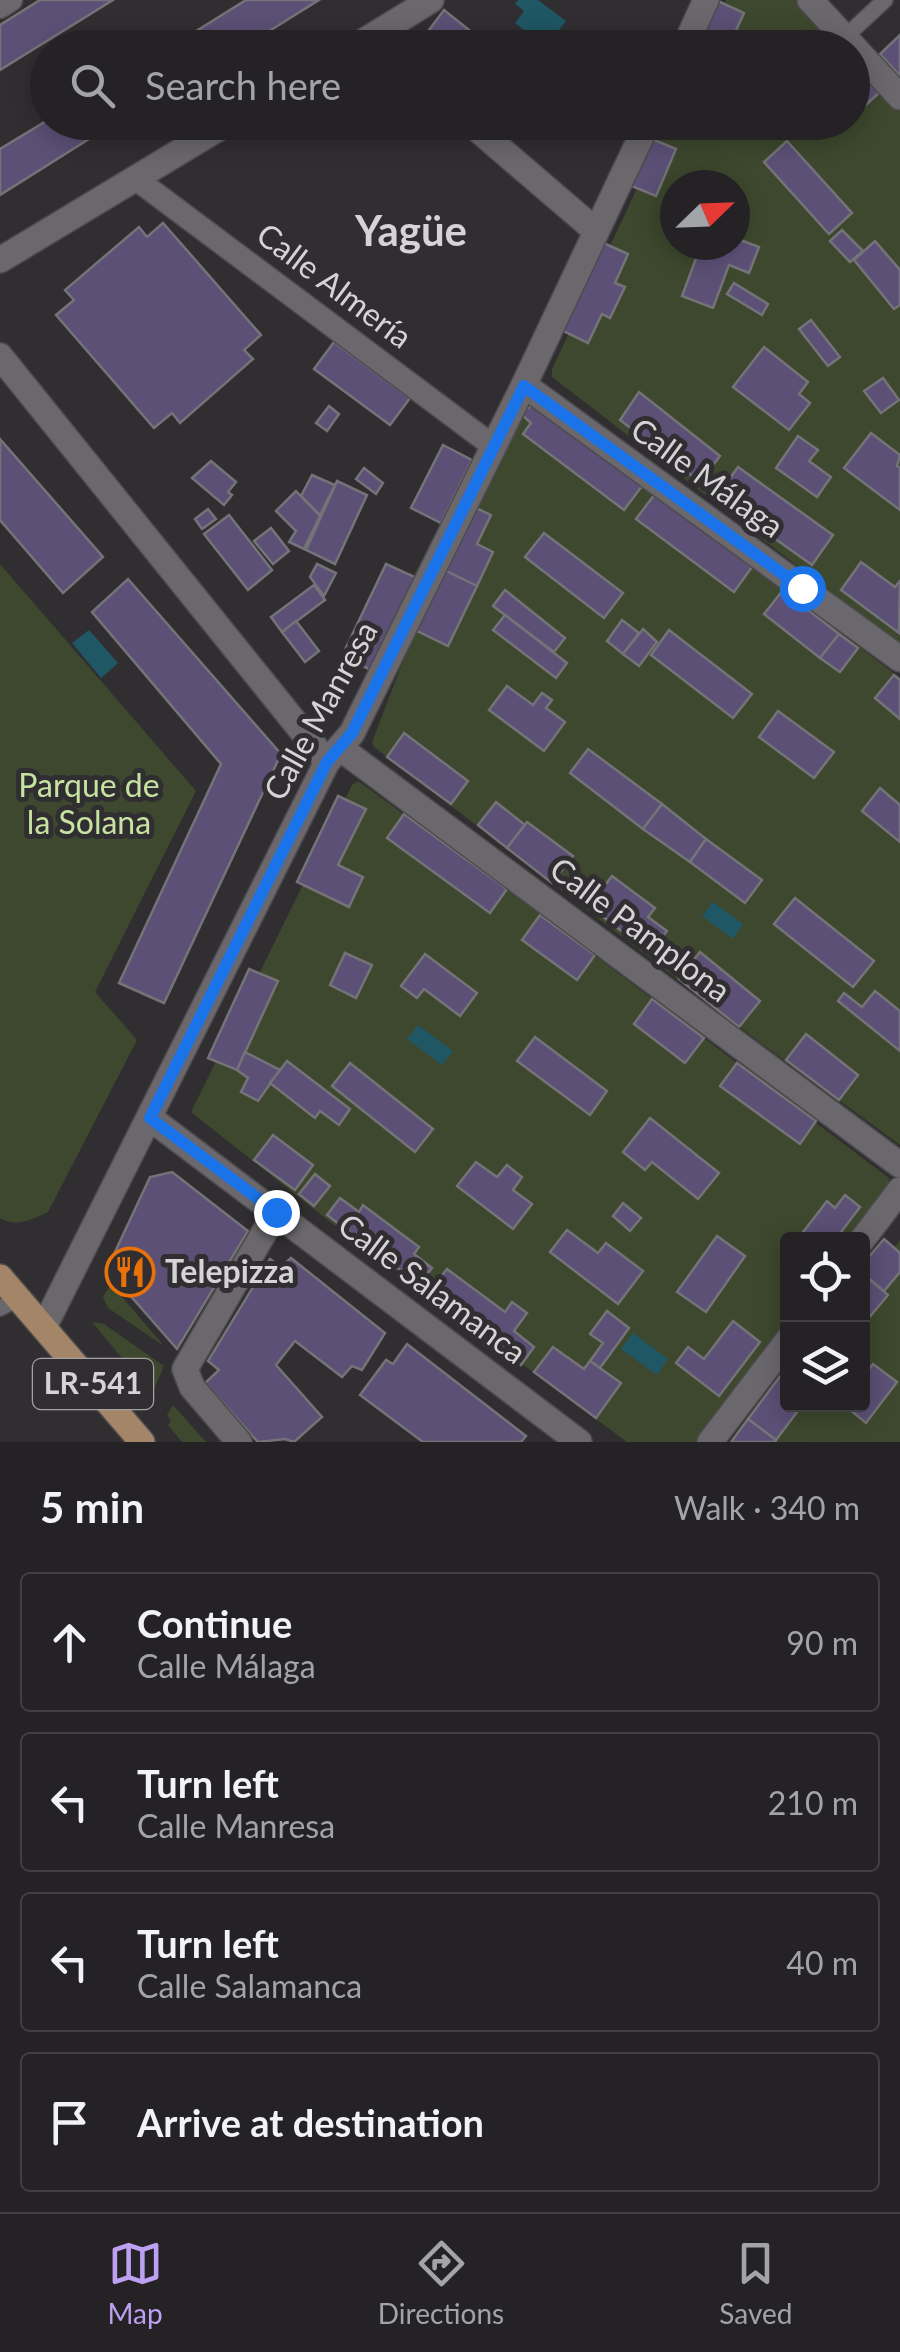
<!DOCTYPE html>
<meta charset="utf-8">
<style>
body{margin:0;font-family:Lato,sans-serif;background:#302f32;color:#f1f3f6}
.controls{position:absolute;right:30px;bottom:30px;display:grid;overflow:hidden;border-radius:10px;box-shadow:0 5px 25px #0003}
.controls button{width:90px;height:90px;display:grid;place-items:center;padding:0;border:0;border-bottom:2px solid #413f42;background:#242225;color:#f1f3f6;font:50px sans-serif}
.compass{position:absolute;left:660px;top:170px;width:90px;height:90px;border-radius:50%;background:#242225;box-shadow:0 5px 25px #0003;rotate:67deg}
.stop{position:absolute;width:30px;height:30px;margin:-22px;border:8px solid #1a73e8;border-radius:50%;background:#fff}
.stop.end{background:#1a73e8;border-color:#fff;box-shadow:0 2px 10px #0008}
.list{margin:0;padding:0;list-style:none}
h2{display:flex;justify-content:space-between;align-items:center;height:130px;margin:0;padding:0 40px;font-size:42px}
h2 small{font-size:32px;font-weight:400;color:#a3a4a7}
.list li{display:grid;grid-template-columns:65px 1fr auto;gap:30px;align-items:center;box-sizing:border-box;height:140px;margin:0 20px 20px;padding:0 20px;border:2px solid #413f42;border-radius:10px}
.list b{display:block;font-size:38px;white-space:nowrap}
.list p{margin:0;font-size:32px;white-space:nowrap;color:#a3a4a7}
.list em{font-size:32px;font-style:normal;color:#a3a4a7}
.icon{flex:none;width:55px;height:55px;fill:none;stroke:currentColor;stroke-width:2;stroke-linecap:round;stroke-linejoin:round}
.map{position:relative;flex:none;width:900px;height:1442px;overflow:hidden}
.search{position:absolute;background:#242225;box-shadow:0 5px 25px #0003;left:30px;right:30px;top:30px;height:110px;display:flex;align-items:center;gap:25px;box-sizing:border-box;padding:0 35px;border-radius:55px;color:#a3a4a7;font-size:38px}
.sheet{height:770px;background:#242225}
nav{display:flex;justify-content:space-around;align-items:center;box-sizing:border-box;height:140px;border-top:2px solid #413f42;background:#242225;font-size:28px;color:#a3a4a7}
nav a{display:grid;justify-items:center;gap:5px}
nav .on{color:#bca0f2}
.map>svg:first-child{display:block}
.green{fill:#3d482e;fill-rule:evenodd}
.water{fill:#1f5764}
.building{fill:#5c5076;stroke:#747378;stroke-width:2.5}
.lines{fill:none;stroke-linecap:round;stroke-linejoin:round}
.service-casing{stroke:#4d4b4e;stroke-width:18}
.pedestrian-casing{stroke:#4d4b4e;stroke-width:25}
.minor-casing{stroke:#4d4b4e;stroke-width:28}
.primary-casing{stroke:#4d4b4e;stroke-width:28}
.service{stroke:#6a686c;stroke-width:15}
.pedestrian{stroke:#6a686c;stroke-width:22}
.minor{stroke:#6a686c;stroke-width:25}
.primary{stroke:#a48567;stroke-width:25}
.route{stroke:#1a73e8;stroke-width:12}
.labels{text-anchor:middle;stroke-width:10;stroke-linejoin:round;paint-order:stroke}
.shield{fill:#302e31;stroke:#a4a2a4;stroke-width:2.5}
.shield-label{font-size:30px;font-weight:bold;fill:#d5d3d5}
.street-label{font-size:32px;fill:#d5d3d5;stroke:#302e31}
.park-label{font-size:32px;fill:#c8e3a1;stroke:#302e31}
.poi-label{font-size:32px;font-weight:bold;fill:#d5d3d5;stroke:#302e31;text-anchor:start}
.district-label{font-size:42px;font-weight:bold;fill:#d5d3d5;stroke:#302e31}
</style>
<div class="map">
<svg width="900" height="1442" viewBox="0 0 900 1442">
<rect width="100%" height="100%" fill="#302e31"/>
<g class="green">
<path d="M726 0H796L844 47 703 48Z"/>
<path d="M853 56 900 109V645L552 377V369L668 123 852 122ZM675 185H735V245H675Z"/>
<path d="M534 405 652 489 900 678V1145L758 1041 374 747 372 742 415 630 525 408Z"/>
<path d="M0 564 196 791 95 992 137 1040 48 1212C33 1219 16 1228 0 1218Z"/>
<path d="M358 781 507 889 889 1178V1184L848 1239 788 1240 787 1322 699 1442H627L325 1218 191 1112 352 785Z"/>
<path d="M900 1240V1442H746L788 1404H862L863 1289Z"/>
<path d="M111 1284 164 1346 108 1308 103 1297Z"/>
<path d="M92 1322 104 1324 164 1366 152 1394Z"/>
<path d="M173 1405 206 1442H182L168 1425 171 1421 167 1415Z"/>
</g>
<g class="water">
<path d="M518 0H538L566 21 546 47 515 23 524 11 515 4Z"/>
<path d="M89 630 118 663 101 678 72 643Z"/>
<path d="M713 902 743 924 733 939 702 916Z"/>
<path d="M418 1025 453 1051 442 1065 407 1039Z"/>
<path d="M633 1333 668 1359 657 1375 621 1349Z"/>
</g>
<g class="building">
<path d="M40 0H113L0 70V25Z"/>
<path d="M246 0H319L242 48H169Z"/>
<path d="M716 0 744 13 728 48H694Z"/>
<path d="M444 10 479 38 472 48H427L420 42Z"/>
<path d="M900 35V76L880 54Z"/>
<path d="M852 63 880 92 855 115 852 112Z"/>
<path d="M48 120V122H116L0 195V149Z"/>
<path d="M647 137 676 149 656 196 627 184Z"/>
<path d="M787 141 852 213 829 234 764 162Z"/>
<path d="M163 223 261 335 244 350 253 359 180 423 172 413 154 428 56 315 74 300 65 290 139 227 147 237Z"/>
<path d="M842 230 863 251 850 262 830 241Z"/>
<path d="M735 238 759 247 749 273 729 265 713 308 682 296 701 245H735Z"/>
<path d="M599 241 628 254 615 283 625 287 610 318 602 314 588 343 557 328Z"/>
<path d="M875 241 900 270V305L894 309 854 260Z"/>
<path d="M734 283 768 304 762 315 727 294Z"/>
<path d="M811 320 840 357 828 366 799 329Z"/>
<path d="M334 342 410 398 390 425 314 369Z"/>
<path d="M764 347 808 382 799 394 810 403 789 430 733 387Z"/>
<path d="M883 378 899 400 881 413 864 391Z"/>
<path d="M639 392 720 456 700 482 620 420Z"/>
<path d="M534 405 642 486 624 510 523 434 531 423 519 412Z"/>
<path d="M329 406 339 414 327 431 316 423Z"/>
<path d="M871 433 900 455 897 466 900 468V510L844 468Z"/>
<path d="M798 436 818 450 809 461 831 477 817 497 776 468Z"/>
<path d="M0 439 103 557 63 593 0 520Z"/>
<path d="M443 445 472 460 441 523 411 508Z"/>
<path d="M211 461 236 482 228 492 232 495 224 505 192 478Z"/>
<path d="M738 467 833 535 812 565 716 497Z"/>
<path d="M364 468 383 483 376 494 356 479Z"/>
<path d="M312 475 335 485 320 515 301 496Z"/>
<path d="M337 481 367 495 335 564 306 550Z"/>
<path d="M296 491 320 516 304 549 289 542 296 531 276 511Z"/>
<path d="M655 494 752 567 734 592 636 519Z"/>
<path d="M474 507 491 515 477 544 493 552 477 586 444 570Z"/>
<path d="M208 509 216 519 202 529 195 519Z"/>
<path d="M229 515 272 570 248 590 204 534Z"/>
<path d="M271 528 289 551 273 564 254 541Z"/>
<path d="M544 533 623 593 604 618 525 557Z"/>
<path d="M861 562 895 587 900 581 899 633 841 590Z"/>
<path d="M317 564 336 573 324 596 310 577Z"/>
<path d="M386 564 417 578 373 671 342 656Z"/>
<path d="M444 570 477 586 448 646 415 630Z"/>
<path d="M128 579 281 754 164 1003 119 983 221 764 92 612Z"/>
<path d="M314 585 325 600 282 632 271 617Z"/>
<path d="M505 590 565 638 554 652 493 606Z"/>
<path d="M783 590 839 634 820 658 764 614Z"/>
<path d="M505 615 567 663 556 678 493 630Z"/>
<path d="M622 620 639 633 623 654 607 641Z"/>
<path d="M296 621 319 651 305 662 282 632Z"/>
<path d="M643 629 657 642 639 666 623 654Z"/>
<path d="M669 630 752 694 733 718 651 655Z"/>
<path d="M839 634 858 648 840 672 820 658Z"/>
<path d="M894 675 900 680V719L875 698Z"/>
<path d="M507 686 533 705 542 693 552 700 546 708 565 722 544 751 489 710Z"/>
<path d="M778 711 834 752 814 778 759 737Z"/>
<path d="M404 733 468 781 451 804 387 757Z"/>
<path d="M588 749 662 804 643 829 570 773Z"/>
<path d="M880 788 900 805V842L862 811Z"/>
<path d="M338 796 366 809 338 865 363 877 349 907 297 882Z"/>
<path d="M496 802 525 825 507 848 478 825Z"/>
<path d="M662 804 706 839 690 862 643 829Z"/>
<path d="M404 814 507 889 490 913 387 838Z"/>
<path d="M527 822 573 856 552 883 507 848Z"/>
<path d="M706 839 762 880 745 903 690 862Z"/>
<path d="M612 876 655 908 648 917 667 931 650 953 589 906Z"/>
<path d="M795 898 874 961 853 987 774 924Z"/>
<path d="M540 915 595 955 577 980 522 940Z"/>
<path d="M700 952 760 1001 739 1027 679 979Z"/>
<path d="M345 953 372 965 356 998 330 985Z"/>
<path d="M425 954 477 993 460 1016 424 989 417 998 401 986Z"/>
<path d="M249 969 278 981 237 1070 208 1058Z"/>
<path d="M875 991 900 1011V1051L838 1001 844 993 862 1007Z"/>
<path d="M652 999 704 1038 685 1063 634 1024Z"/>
<path d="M806 1034 858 1075 839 1100 786 1060Z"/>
<path d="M535 1037 607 1091 590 1115 517 1061Z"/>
<path d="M245 1052 280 1070 258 1101 241 1092 248 1078 237 1070Z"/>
<path d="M287 1061 350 1109 339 1125 320 1111 315 1118 270 1083Z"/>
<path d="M350 1063 433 1129 415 1152 332 1086Z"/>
<path d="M737 1063 816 1121 800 1144 720 1086Z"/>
<path d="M650 1118 719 1173 698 1199 652 1162 645 1170 623 1152Z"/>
<path d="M273 1135 313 1165 295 1190 254 1160Z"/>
<path d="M476 1162 497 1177 507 1165 522 1177 513 1190 532 1204 513 1229 457 1186Z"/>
<path d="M172 1172 248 1231 177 1349 107 1269 150 1177Z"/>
<path d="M315 1174 330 1186 314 1206 299 1194Z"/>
<path d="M845 1195 860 1207 835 1240H797L827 1201 835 1208Z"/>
<path d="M340 1198 359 1212 363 1205 419 1247 414 1254 432 1268 419 1284 327 1215Z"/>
<path d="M623 1203 641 1218 630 1231 613 1216Z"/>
<path d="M567 1230 598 1253 606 1243 643 1271 618 1304 550 1252Z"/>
<path d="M717 1236 745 1256 706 1312 677 1292Z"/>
<path d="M884 1239 900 1253V1272L884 1291 862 1273V1265Z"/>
<path d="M291 1258 385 1333 362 1370 352 1366 342 1377 295 1341 276 1365 322 1417 294 1442 285 1439 258 1442 205 1383 219 1370 208 1361 270 1259 281 1267Z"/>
<path d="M447 1269 505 1312 512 1302 527 1313 514 1331 534 1347 521 1365 428 1294Z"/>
<path d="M862 1273 888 1295 862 1326Z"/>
<path d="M607 1311 629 1328 600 1368 590 1361 603 1343 590 1334Z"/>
<path d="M733 1321 760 1342 719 1396 676 1363 688 1347 704 1359Z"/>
<path d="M407 1344 526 1436 521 1442H423L360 1395 386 1360 393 1364Z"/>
<path d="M553 1347 584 1369 590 1361 621 1383 596 1418 534 1372Z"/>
<path d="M873 1364 897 1382 866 1423 843 1404H862V1378Z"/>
<path d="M787 1367 788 1404H803L776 1440 748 1419Z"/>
<path d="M748 1419 776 1440 775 1442H731Z"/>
</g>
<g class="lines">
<g class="service-casing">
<g id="service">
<path d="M844 38 885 0"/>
<path d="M0 1308 19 1298"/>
</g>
</g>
<g class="pedestrian-casing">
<g id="pedestrian">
<path d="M0 7 11 0"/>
<path d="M136 179 493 446"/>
</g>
</g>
<g class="minor-casing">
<g id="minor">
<path d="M810 0 900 97"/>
<path d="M353 48 431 0"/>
<path d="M684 48 706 0"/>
<path d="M469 122 596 231"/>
<path d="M0 260 229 122"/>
<path d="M0 356 327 762"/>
<path d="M524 385 900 659"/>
<path d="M340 748 900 1165"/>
<path d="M150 1118 579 1442"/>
<path d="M862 1240 900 1190"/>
<path d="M44 1327 327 762 352 733 524 385 648 122"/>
<path d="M239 1442 192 1387 185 1369 276 1212"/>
<path d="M710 1442 788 1340"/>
</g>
</g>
<g class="primary-casing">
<path id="primary" d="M0 1277 142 1442"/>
</g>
<use href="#service" class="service"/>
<use href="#pedestrian" class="pedestrian"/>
<use href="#minor" class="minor"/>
<use href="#primary" class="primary"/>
</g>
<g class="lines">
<path class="route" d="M276 1212 150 1118 327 762 352 733 524 386 802 588"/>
</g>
<defs>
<g id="restaurant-ring" transform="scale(2.5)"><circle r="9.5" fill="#302e31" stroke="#e8710a" stroke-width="1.5"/><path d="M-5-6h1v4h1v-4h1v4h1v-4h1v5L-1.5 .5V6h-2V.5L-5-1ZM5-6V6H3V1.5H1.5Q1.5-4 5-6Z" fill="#e8710a"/></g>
</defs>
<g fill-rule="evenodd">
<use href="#restaurant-ring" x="130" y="1272"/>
</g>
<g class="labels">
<rect class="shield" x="33" y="1359" width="120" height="50" rx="8"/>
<g class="shield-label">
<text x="93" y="1394">LR-541</text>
</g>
<g class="street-label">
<text transform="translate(334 286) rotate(37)" y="11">Calle Almería</text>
<text transform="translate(707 478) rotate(36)" y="11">Calle Málaga</text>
<text transform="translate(321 711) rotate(-61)" y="11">Calle Manresa</text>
<text transform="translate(640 930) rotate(37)" y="11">Calle Pamplona</text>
<text transform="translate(432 1289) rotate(37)" y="11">Calle Salamanca</text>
</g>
<g class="park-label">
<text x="89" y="797">Parque de<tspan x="89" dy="37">la Solana</tspan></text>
</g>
<g class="poi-label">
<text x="165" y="1283">Telepizza</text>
</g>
<g class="district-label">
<text x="411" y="246">Yagüe</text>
</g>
</g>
</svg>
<div class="controls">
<button><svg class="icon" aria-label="locate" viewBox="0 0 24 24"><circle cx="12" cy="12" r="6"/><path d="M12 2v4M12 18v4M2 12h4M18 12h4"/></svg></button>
<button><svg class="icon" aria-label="layers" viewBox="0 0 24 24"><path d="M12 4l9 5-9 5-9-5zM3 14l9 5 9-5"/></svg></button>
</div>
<svg class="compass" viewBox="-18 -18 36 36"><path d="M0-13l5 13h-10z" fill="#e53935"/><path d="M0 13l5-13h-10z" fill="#a3a4a7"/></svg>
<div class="stop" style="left:802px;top:588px"></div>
<div class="stop end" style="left:276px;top:1212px"></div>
<div class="search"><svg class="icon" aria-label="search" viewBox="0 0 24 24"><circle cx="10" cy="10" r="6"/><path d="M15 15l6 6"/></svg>Search here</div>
</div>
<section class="sheet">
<h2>5 min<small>Walk · 340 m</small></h2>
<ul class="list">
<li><svg class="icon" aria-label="ahead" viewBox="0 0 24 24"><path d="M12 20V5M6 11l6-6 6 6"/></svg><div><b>Continue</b><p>Calle Málaga</p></div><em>90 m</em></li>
<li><svg class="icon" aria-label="left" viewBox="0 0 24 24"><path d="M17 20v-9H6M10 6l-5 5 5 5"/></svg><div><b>Turn left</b><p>Calle Manresa</p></div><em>210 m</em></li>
<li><svg class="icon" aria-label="left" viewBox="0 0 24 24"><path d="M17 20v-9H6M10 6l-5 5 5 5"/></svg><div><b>Turn left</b><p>Calle Salamanca</p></div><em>40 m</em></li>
<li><svg class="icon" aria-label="arrive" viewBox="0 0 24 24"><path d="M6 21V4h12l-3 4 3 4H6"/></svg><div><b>Arrive at destination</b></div></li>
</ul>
</section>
<nav>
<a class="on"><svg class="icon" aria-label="map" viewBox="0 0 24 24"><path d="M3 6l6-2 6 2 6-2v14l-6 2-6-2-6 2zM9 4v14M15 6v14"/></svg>Map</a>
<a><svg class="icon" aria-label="directions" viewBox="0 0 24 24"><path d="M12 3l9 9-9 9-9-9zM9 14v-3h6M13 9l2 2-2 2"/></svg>Directions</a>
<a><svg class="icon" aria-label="saved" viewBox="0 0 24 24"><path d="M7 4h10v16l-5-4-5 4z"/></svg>Saved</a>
</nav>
